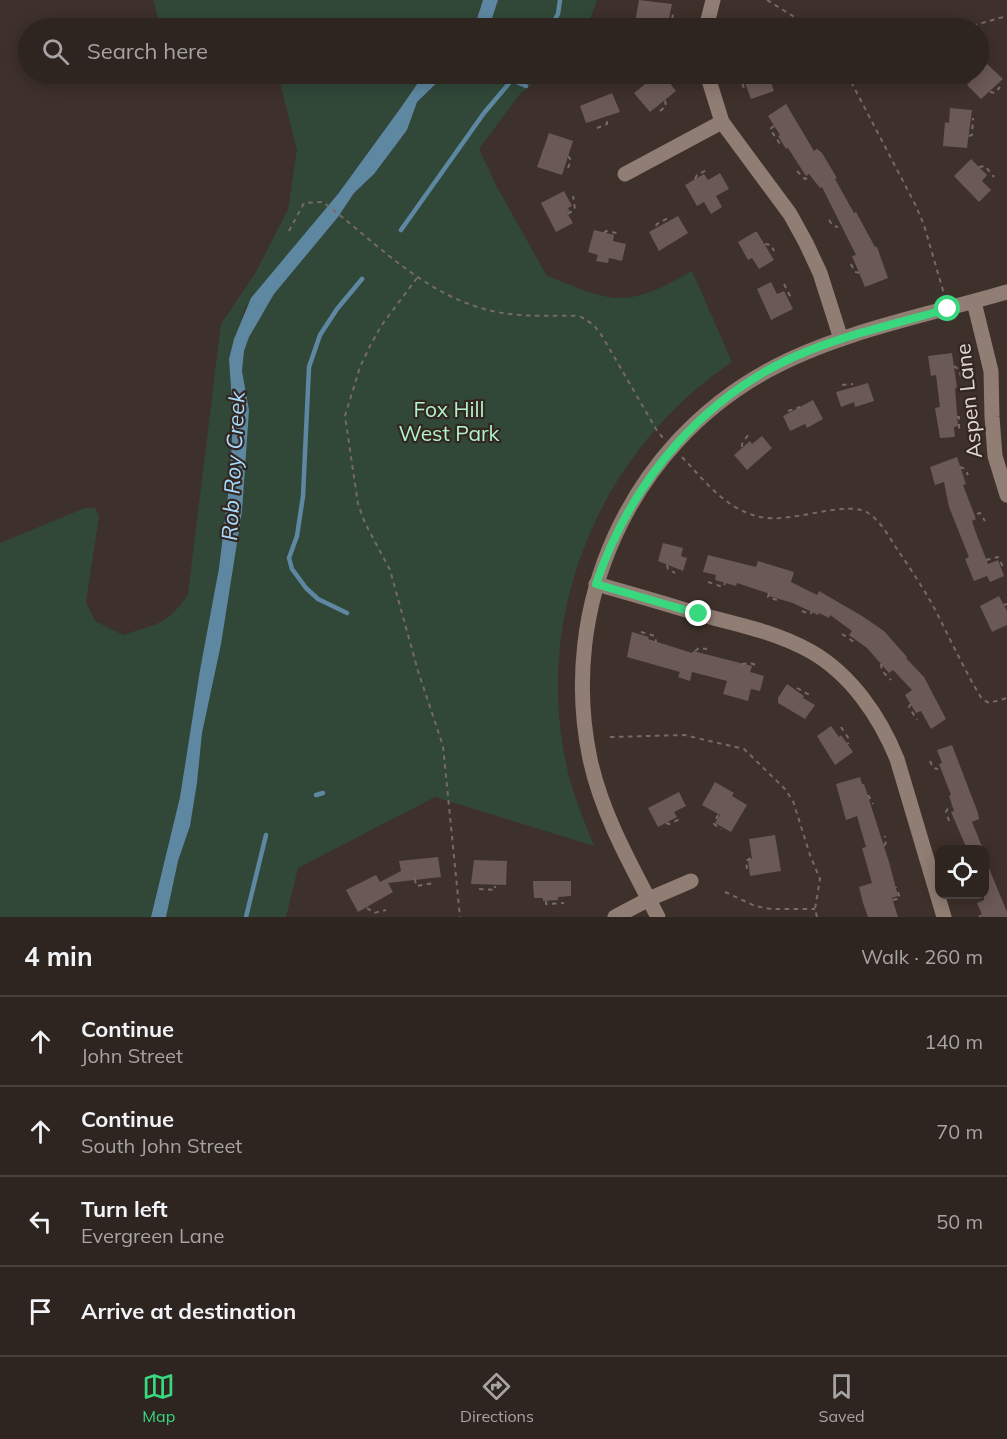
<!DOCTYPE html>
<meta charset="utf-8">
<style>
body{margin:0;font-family:Mulish,sans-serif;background:#3a302d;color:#f1f3f6}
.controls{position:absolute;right:18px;bottom:18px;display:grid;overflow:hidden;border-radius:12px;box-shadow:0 3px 15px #0003}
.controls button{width:54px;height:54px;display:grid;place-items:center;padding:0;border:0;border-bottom:2px solid #49413e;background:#2e2420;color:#f1f3f6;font:30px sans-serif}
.stop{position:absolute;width:18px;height:18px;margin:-14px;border:4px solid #39d87f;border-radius:50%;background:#fff}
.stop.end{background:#39d87f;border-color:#fff;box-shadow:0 2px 6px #0008}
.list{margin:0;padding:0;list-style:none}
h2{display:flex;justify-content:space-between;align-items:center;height:78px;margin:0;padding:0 24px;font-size:26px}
h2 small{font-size:20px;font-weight:400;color:#a7a4a5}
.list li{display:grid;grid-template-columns:39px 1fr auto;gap:18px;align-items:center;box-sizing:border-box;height:90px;padding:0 24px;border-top:2px solid #49413e}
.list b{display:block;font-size:22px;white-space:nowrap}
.list p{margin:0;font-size:20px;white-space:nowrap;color:#a7a4a5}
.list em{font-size:20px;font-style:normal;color:#a7a4a5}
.icon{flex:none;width:33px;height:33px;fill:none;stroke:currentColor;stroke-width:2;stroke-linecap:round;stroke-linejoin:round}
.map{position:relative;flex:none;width:1007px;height:917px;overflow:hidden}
.search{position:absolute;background:#2e2420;box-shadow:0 3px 15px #0003;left:18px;right:18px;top:18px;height:66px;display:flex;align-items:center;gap:15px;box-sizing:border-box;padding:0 21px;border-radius:33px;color:#a7a4a5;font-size:22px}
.sheet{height:438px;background:#2e2420}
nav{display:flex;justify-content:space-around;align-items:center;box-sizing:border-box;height:84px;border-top:2px solid #49413e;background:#2e2420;font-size:16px;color:#a7a4a5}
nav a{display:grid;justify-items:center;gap:3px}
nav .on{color:#39d87f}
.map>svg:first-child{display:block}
.green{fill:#314839}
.water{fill:#5e88a2}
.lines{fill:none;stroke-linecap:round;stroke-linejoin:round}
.stream{stroke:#5e88a2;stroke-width:4.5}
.building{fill:#6b5956}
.path{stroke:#776a65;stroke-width:2;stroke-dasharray:4.5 4.5;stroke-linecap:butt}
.minor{stroke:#907d73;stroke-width:15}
.route{stroke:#39d87f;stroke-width:8}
.labels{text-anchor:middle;stroke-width:4.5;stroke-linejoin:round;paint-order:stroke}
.street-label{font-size:21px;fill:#e2d8d5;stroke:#342620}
.park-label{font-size:21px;fill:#aff4c8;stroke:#342620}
.water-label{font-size:22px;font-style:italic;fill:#a6dcfe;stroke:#342620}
</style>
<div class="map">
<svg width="1007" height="917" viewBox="0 0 1007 917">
<rect width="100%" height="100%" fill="#3e302a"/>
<g class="green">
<path d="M153 0H483L474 28H261L250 23 225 28H161Z"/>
<path d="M498 0H597L587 28H489Z"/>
<path d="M278 74H424L402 106 338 194 245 308 229 359 233 417 230 478 219 568 200 670 180 797 151 917H0V543L85 508H95L99 516 86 602 95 621 123 635C157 624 168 625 188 594L221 324 256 272 288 209 297 150Z"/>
<path d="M446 74H544L519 95 479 149 498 189 547 276C565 282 591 295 609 297 639 302 667 285 692 271L732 362C601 450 532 612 567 768 573 795 584 820 594 846L435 797 298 868 286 917H166L178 861 190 826 197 783 202 733 249 410 242 371 244 351 249 337 274 294 338 217 354 193 374 174 407 130 417 102Z"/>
</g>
<g class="water">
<path d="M483 0H498L489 28H474Z"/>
<path d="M424 74H446L417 102 407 130 374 174 354 193 338 217 274 294 249 337 244 351 242 371 249 410 242 511 221 644 202 733 197 783 190 826 178 861 166 917H151L180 797 200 670 219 568 230 478 233 417 229 359 234 339 251 298 338 194 402 106Z"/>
</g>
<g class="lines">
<g class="stream">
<path d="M550 28 558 14 560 0"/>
<path d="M512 80 526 86"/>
<path d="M401 230 484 113 517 74"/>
<path d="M347 613 318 599 306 588 292 569 289 558 297 536 303 496 309 367 320 335 337 309 362 279"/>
<path d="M316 795 323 793"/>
<path d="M246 917 266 835"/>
</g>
</g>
<g class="building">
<path d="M639 0 672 4 667 28H634Z"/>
<path d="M987 64 1003 79 981 99 967 85Z"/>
<path d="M658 74H663L676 91 650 112 634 93Z"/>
<path d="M746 74H768L774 91 751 99 744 80 748 78Z"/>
<path d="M612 93 620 112 586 123 580 106Z"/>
<path d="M786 104 814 151 817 149 822 153 837 178 835 179 854 213 856 212 875 247H877L888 278 865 287 852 256 856 255 822 187 820 188 809 174 806 176 788 148 786 149 778 136 780 135 768 116Z"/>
<path d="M950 108 972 110 967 148 943 146 945 122 949 123Z"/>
<path d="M549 133 573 141 562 175 537 167Z"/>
<path d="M971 159 987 175 982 181 991 190 979 202 954 176Z"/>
<path d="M720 173 729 189 716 196 722 207 711 214 704 202 697 206 685 185 704 174 708 180Z"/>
<path d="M564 191 572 206 568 208 570 212 567 213 573 223 556 232 541 203Z"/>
<path d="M678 216 688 233 659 251 649 232Z"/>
<path d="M594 230 614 235 613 241 626 244 622 261 609 258 608 263 596 261 598 255 588 252Z"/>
<path d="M755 232H757L774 260 759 269 752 258 748 260 738 242Z"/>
<path d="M771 282 777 294 784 291 793 309 771 320 757 289Z"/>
<path d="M952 353 957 388H955L958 426 954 427 955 437 940 438 935 408 940 407 936 375 931 376 928 356Z"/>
<path d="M868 383 874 401 855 407 854 402 841 407 836 392Z"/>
<path d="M813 400 823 419 807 428 805 424 790 431 783 416Z"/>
<path d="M762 436 772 448 747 470 734 455 750 441 752 444Z"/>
<path d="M957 457 966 484 963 485 976 519 972 521 976 533 988 564 998 560 1004 576 990 582 987 576 974 581 965 559 969 557 949 507 944 482 935 485 930 467Z"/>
<path d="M663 543 683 548 681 556 687 558 683 571 658 561Z"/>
<path d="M708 555 756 567 758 561 794 572 791 582 817 595 819 591 862 616 884 631 907 657 906 658 924 677 946 719 931 729 921 711 916 713 905 695 912 690 893 670 889 673 867 648 849 635 852 631 830 615 829 618 819 613 818 615 793 603 769 596 770 594 737 583 736 586 715 580 716 575 703 572Z"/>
<path d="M999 596 1007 611V625L992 632 980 606Z"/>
<path d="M632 632 649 637 648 639 692 653 693 651 752 666 750 672 764 676 760 691 751 689 748 701 723 694 727 681 692 672 690 681 678 677 680 672 627 657Z"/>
<path d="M787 684 804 696 803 698 815 705 805 719 778 703V698Z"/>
<path d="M831 726 839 737 841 735 853 752 835 765 817 736Z"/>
<path d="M952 745 978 813 979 819 972 822 983 849H967L951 812 954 811 949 796 951 795 939 764 942 763 937 750Z"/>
<path d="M860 777 862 784H864L889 862 898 896 892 898 898 917H868L863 903 859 887 872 883 862 848 866 847 857 816 846 820 836 784Z"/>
<path d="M715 782 734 793 732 796 747 805 731 832 715 823 720 815 702 805Z"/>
<path d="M679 792 686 806 674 812 677 817 658 827 648 808Z"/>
<path d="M775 835 781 871 750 876 748 859H752L749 839Z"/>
<path d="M984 856 1007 912V917H983L977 903 984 900Z"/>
<path d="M438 857 441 877 388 883 393 892 358 912 346 890 376 875 380 882 401 871 399 861Z"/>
<path d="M474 860 507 861 506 885 471 884Z"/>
<path d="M533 881H571V896L558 897V900L543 901V898H534Z"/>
</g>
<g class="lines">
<g class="path">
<path d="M767 0 812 28"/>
<path d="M671 28 673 13"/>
<path d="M964 28 1007 16"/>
<path d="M847 74 915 204 924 225 944 294"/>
<path d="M739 75 744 88 747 90"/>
<path d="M990 92 995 93 1000 87"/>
<path d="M660 111 666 106 665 100"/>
<path d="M774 126 770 129 780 144"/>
<path d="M597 128 607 124V121"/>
<path d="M969 136 972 135 973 118"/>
<path d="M568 156 571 160 568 168"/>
<path d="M979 167 985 166 994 177"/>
<path d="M797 171 805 179 811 177"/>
<path d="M695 179 697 175 709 169"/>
<path d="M568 214 575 209 573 196"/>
<path d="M829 220 833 226 838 227"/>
<path d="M656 226 657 224 670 217"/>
<path d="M289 231 304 203 323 202C382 247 433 305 510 314 533 317 556 315 579 316 592 322 598 329 605 341L656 429 663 438"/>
<path d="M604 233 606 231 621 234"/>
<path d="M765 244 771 245 774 251"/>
<path d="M851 264 855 272 860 273"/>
<path d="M417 278 381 326 370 346 360 367 345 416 358 504 365 523 390 570 418 671 443 746 460 917"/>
<path d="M784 284 790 296 788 300"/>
<path d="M954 366 959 370 962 379"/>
<path d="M842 385 853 384"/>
<path d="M788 411 800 407"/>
<path d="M957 417H959V432"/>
<path d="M742 447V444L750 432"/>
<path d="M682 457C705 481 725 509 760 517 791 524 848 499 868 513 882 522 890 539 899 552 910 568 921 585 931 602 948 634 963 668 982 699L989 703 1007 698"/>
<path d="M960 467 965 469 968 475"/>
<path d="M977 514 980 513 985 521"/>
<path d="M986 560 998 557 1003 567"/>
<path d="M667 565 668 569 675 573"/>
<path d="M708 582 723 587 725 583"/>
<path d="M769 593 768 597 777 600"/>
<path d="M1004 605 1007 604"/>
<path d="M802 611 810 614 812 612"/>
<path d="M641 632 655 636 656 642"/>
<path d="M842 634 854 642 857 641"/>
<path d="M695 651 699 648 707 649"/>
<path d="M742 664 750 663 759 666"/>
<path d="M881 664 882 671 891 680"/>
<path d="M797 688 811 696"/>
<path d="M911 704 909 707 917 720"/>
<path d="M841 727 849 739 848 744"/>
<path d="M610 737 684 735 744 749 785 789 793 801 810 855 820 879 815 909 817 917"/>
<path d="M930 761 933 768 938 769"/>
<path d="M868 795 873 804"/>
<path d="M718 815 714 824 721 829"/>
<path d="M949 821 946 812 948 808 952 806"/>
<path d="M666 823 669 824 682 818"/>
<path d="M884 846 886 842 885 836"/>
<path d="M747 869 746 861 752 857"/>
<path d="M415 879 416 886 435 883"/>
<path d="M479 889 495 890V886"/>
<path d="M725 892 755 906 771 909H815"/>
<path d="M893 900 900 898 896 887"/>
<path d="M546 901V904L564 903"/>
<path d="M367 908 374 913 386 910"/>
<path d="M979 917 982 915"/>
</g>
<g class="minor">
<path d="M706 28 713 0"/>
<path d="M707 74 722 122 790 214 806 243 820 273 841 339"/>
<path d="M625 174 722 122"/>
<path d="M974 302 991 371 992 417 995 456 1007 495"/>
<path d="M596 584C633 594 669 605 706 616 741 625 778 633 810 651 851 674 880 717 897 759L944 917"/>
<path d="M615 917 649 899 691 881"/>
<path d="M658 917C632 867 602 815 590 759 558 606 629 447 767 371 837 332 929 315 1007 292"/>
</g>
</g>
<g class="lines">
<path class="route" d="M699 614 596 584C631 481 705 392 808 351 853 333 901 322 948 309"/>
</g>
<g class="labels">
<g class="street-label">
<text transform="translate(969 401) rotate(-96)" y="7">Aspen Lane</text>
</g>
<g class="park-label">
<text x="449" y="417">Fox Hill<tspan x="449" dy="24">West Park</tspan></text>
</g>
<g class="water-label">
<text transform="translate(233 466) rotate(-87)" y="8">Rob Roy Creek</text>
</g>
</g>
</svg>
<div class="controls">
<button><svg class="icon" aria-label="locate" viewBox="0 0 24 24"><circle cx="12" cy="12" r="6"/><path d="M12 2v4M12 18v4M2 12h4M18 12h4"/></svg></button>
</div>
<div class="stop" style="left:948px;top:309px"></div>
<div class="stop end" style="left:699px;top:614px"></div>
<div class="search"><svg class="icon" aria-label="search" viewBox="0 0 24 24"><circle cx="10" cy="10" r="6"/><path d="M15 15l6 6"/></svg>Search here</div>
</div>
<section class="sheet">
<h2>4 min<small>Walk · 260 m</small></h2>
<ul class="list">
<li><svg class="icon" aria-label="ahead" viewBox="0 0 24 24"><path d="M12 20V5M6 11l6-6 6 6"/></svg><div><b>Continue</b><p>John Street</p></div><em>140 m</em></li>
<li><svg class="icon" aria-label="ahead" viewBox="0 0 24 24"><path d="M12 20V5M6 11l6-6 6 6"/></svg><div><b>Continue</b><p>South John Street</p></div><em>70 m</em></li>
<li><svg class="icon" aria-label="left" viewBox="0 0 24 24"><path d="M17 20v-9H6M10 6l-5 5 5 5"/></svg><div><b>Turn left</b><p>Evergreen Lane</p></div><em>50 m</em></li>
<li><svg class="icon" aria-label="arrive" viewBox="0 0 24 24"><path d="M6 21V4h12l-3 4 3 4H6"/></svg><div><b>Arrive at destination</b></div></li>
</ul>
</section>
<nav>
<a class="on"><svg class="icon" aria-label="map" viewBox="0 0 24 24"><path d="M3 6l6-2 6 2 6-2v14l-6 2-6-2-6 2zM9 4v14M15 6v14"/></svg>Map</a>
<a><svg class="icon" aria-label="directions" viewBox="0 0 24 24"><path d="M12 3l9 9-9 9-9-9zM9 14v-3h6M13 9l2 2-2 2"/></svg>Directions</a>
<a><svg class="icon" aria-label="saved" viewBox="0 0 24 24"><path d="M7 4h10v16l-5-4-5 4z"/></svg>Saved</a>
</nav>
